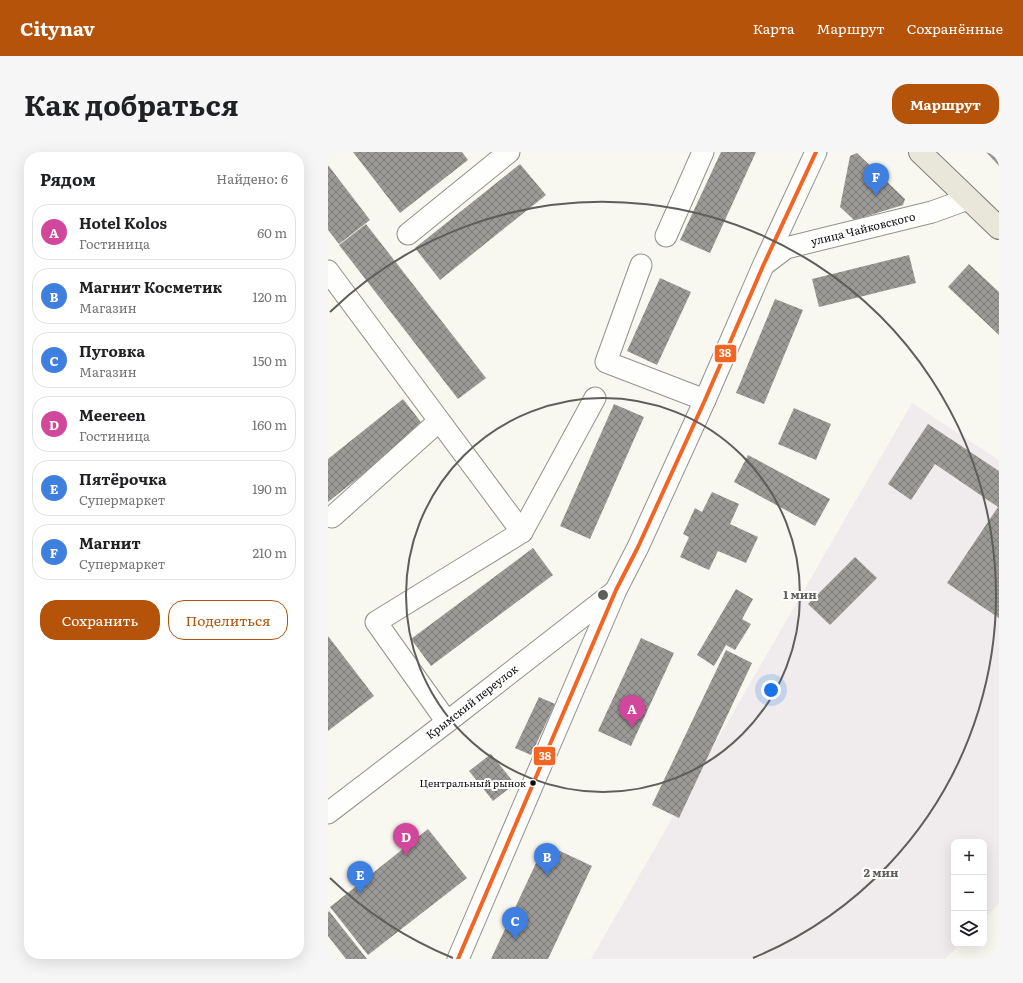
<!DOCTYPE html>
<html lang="ru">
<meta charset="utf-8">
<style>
body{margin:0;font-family:Literata,serif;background:#f6f6f6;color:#202124}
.controls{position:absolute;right:12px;bottom:12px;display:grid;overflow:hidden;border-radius:8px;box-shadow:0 4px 16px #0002}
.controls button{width:36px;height:36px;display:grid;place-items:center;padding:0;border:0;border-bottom:1px solid #e0e0e0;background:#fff;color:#202124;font:20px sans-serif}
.you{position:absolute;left:443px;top:538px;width:14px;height:14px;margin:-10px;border:3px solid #fff;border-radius:50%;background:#1a73e8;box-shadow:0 0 0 6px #1a73e833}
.badge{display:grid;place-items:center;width:26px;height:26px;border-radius:50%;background:#b45309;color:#fff;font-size:13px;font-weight:700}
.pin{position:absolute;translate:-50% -33px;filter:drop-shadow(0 1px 2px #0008)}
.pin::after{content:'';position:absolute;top:21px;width:14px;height:12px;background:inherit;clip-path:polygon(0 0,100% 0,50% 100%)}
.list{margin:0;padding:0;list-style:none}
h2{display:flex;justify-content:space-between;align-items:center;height:52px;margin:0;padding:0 16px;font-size:17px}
h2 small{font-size:13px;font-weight:400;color:#757577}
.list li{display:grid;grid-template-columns:26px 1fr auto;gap:12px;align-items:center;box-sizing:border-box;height:56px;margin:0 8px 8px;padding:0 8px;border:1px solid #e0e0e0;border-radius:16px}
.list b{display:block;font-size:15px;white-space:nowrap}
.list p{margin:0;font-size:13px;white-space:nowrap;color:#757577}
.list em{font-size:13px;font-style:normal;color:#757577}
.actions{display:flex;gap:8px;padding:12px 16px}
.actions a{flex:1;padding:9px 0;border:1px solid #b45309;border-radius:16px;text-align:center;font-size:14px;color:#b45309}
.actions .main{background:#b45309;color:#fff}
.icon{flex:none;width:22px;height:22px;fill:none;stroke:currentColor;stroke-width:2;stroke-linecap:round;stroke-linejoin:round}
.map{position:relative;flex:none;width:671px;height:807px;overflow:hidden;border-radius:16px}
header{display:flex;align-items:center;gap:24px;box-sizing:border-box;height:56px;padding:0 20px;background:#b45309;color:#fff}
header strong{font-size:19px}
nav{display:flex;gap:22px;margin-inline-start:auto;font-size:14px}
.intro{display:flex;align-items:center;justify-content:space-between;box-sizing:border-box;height:96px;padding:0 24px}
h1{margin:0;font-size:28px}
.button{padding:10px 18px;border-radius:16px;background:#b45309;color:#fff;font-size:14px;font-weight:700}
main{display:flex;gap:24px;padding:0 24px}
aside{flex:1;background:#fff;border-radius:16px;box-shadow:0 4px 16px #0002}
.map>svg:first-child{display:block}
.industrial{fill:#f0ebec}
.building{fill:url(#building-cross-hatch)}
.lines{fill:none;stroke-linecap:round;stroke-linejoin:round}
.minor-casing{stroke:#92928e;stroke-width:23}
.major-casing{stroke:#7f7f7b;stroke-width:24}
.minor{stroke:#fefefd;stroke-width:21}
.major{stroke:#e9e7da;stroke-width:22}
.bus-1-casing{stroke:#fff;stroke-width:7}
.bus-1{stroke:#f26522;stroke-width:4}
.ring{fill:none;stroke:#5e5e5b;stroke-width:2}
.bus-dot{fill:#0b0b0b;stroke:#fff;stroke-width:1.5}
.labels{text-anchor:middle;stroke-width:4;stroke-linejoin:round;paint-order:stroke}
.bus-label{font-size:10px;fill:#0b0b0b;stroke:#fff;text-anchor:end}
.street-label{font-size:11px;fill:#0b0b0b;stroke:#fff}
.centre{fill:#5e5e5b;stroke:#fff;stroke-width:2}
.ring-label{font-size:12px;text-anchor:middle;font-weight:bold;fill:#5e5e5b;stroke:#fff;stroke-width:4;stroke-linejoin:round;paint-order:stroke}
.line-badge{stroke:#fff;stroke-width:1.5}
.badge-label{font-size:11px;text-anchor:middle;font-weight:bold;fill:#fff}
</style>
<header>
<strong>Citynav</strong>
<nav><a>Карта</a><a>Маршрут</a><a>Сохранённые</a></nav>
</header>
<div class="intro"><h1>Как добраться</h1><a class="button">Маршрут</a></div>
<main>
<aside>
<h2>Рядом<small>Найдено: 6</small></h2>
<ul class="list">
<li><span class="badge" style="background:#d1479c">A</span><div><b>Hotel Kolos</b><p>Гостиница</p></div><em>60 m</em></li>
<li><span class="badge" style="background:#3f7fe0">B</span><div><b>Магнит Косметик</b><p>Магазин</p></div><em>120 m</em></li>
<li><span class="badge" style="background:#3f7fe0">C</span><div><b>Пуговка</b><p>Магазин</p></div><em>150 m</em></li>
<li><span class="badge" style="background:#d1479c">D</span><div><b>Meereen</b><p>Гостиница</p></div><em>160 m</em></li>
<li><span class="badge" style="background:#3f7fe0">E</span><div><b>Пятёрочка</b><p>Супермаркет</p></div><em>190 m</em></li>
<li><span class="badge" style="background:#3f7fe0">F</span><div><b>Магнит</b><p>Супермаркет</p></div><em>210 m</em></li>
</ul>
<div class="actions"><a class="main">Сохранить</a><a>Поделиться</a></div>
</aside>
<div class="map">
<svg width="671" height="807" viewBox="0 0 671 807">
<defs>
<pattern id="building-cross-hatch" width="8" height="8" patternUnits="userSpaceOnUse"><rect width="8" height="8" fill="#9c9a96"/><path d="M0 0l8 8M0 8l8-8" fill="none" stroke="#7d7c79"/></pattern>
</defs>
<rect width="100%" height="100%" fill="#f9f8f0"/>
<path class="industrial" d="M584 251 671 308V752L656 767V690H626V792H632L617 807H263Z"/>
<g class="building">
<path d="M25 0H134L140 8 72 61Z"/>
<path d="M393 0H428L382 101 352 88Z"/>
<path d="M658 0H671V14Z"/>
<path d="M529 1 577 47 575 53 526 68 512 55 522 4Z"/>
<path d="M192 12 218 43 112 128 87 96Z"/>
<path d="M0 13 42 68 11 92 0 78Z"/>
<path d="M38 72 158 226 130 247 11 93Z"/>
<path d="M581 103 588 131 491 155 484 127Z"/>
<path d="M641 112 671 140V183L620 135Z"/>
<path d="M332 126 363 140 329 213 299 199Z"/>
<path d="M447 147 475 158 436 252 408 241Z"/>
<path d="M75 247 96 274 0 350V307Z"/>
<path d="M286 252 316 265 262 387 232 374Z"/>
<path d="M466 256 503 272 488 308 450 292Z"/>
<path d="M600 272 671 319V466L619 431 670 355 607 312 583 348 560 332Z"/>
<path d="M420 303 502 347 487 374 406 330Z"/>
<path d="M384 340 411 352 402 372 430 385 418 411 390 399 381 418 352 405 361 385 355 382 367 356 374 360Z"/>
<path d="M205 396 225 423 103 514 83 487Z"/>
<path d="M527 405 549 426 502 473 480 452Z"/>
<path d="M408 437 425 447 414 467 423 472 407 498 398 493 386 514 369 503Z"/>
<path d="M0 484 46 544 0 579Z"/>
<path d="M313 486 346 501 303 594 270 579Z"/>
<path d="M398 498 424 511 351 666 324 653Z"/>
<path d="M211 545 227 552 203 603 187 596Z"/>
<path d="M163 602 187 632 165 649 141 619Z"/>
<path d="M100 677 139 726 40 803 2 755Z"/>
<path d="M217 692 264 714 220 807H163Z"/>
<path d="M1 759 39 807H18L0 784V761Z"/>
</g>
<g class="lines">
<g class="minor-casing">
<g id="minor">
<path d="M80 82 181 0"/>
<path d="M338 84 375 0"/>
<path d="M437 112 458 96 604 60 640 47"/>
<path d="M313 113 278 210 377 248"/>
<path d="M0 119 194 380"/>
<path d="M4 365 111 269"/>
<path d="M119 570 48 470 194 380 267 246"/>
<path d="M0 661 119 570 286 440"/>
<path d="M130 807 288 438 310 395 377 248 435 114 488 0"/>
</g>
</g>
<g class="major-casing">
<path id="major" d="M592 0 671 76"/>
</g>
<use href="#minor" class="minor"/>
<use href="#major" class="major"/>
<g class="bus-1-casing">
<path id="bus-1" d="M130 807 288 438 310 395 377 248 435 114 488 0"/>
</g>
<use href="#bus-1" class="bus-1"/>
</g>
<g class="ring">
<circle cx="275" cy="443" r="197"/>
<path d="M125 806A393 393 0 0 1 2 726M2 160A393 393 0 1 1 425 806"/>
</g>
<circle class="bus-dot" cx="205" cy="631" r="3.5"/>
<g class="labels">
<g class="bus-label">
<text x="198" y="635">Центральный рынок</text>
</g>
<g class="street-label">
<text transform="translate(535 77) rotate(-14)" y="4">улица Чайковского</text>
<text transform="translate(144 550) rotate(-38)" y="4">Крымский переулок</text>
</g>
</g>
<circle cx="275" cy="443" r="6" class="centre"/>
<g class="ring-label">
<text x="472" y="447">1 мин</text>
<text x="553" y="725">2 мин</text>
</g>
<g class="line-badge">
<rect x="386" y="192" width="23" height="19" rx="4" fill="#f26522"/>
<rect x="205" y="594" width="23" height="20" rx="4" fill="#f26522"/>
</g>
<g class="badge-label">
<text x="397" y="205">38</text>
<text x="217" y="608">38</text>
</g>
</svg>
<div class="controls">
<button>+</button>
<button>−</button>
<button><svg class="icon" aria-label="layers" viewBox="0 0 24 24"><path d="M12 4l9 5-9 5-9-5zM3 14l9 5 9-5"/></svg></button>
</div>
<div class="you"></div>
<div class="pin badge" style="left:304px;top:576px;background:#d1479c">A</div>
<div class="pin badge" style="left:219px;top:724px;background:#3f7fe0">B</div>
<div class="pin badge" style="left:187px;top:788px;background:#3f7fe0">C</div>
<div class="pin badge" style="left:78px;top:704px;background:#d1479c">D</div>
<div class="pin badge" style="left:32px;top:742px;background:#3f7fe0">E</div>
<div class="pin badge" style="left:548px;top:44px;background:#3f7fe0">F</div>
</div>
</main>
